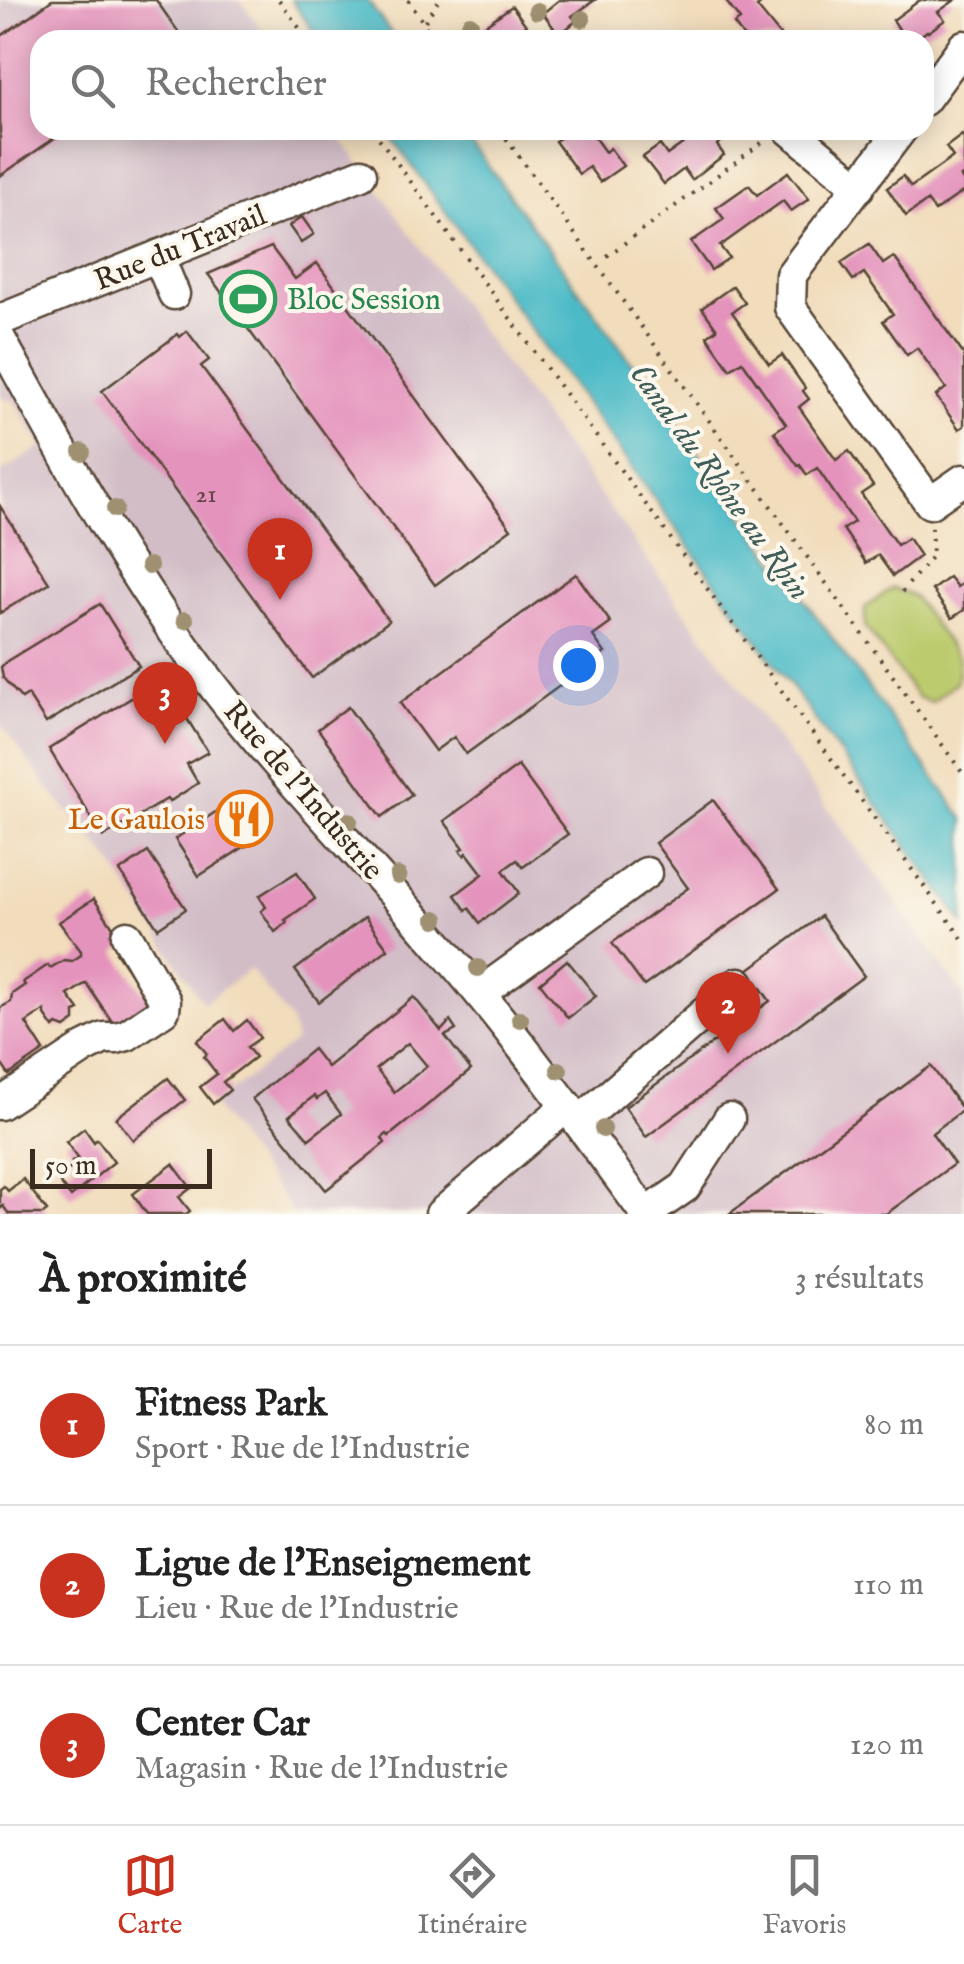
<!DOCTYPE html>
<html lang="fr">
<meta charset="utf-8">
<style>
body{margin:0;font-family:"IM FELL English",serif;background:#f6f6f6;color:#222}
.scale{position:absolute;left:30px;bottom:25px;width:182px;box-sizing:border-box;padding-left:10px;border:5px solid #3b2a1e;border-top:0;font-size:28px;line-height:35px;white-space:nowrap;color:#3b2a1e;-webkit-text-stroke:8px #fbf7ec;paint-order:stroke}
.you{position:absolute;left:578px;top:665px;width:35px;height:35px;margin:-25px;border:8px solid #fff;border-radius:50%;background:#1a73e8;box-shadow:0 0 0 15px #1a73e833}
.badge{display:grid;place-items:center;width:65px;height:65px;border-radius:50%;background:#c8321e;color:#fff;font-size:32px;font-weight:700}
.pin{position:absolute;translate:-50% -82px;filter:drop-shadow(0 2px 5px #0008)}
.pin::after{content:'';position:absolute;top:52px;width:35px;height:30px;background:inherit;clip-path:polygon(0 0,100% 0,50% 100%)}
.list{margin:0;padding:0;list-style:none}
h2{display:flex;justify-content:space-between;align-items:center;height:130px;margin:0;padding:0 40px;font-size:42px}
h2 small{font-size:32px;font-weight:400;color:#767676}
.list li{display:grid;grid-template-columns:65px 1fr auto;gap:30px;align-items:center;box-sizing:border-box;height:160px;padding:0 40px;border-top:2px solid #e0e0e0}
.list b{display:block;font-size:38px;white-space:nowrap}
.list p{margin:0;font-size:32px;white-space:nowrap;color:#767676}
.list em{font-size:32px;font-style:normal;color:#767676}
.icon{flex:none;width:55px;height:55px;fill:none;stroke:currentColor;stroke-width:2;stroke-linecap:round;stroke-linejoin:round}
.map{position:relative;flex:none;width:964px;height:1214px;overflow:hidden}
.search{position:absolute;background:#fff;box-shadow:0 5px 25px #0003;left:30px;right:30px;top:30px;height:110px;display:flex;align-items:center;gap:25px;box-sizing:border-box;padding:0 35px;border-radius:30px;color:#767676;font-size:38px}
.sheet{height:610px;background:#fff}
nav{display:flex;justify-content:space-around;align-items:center;box-sizing:border-box;height:140px;border-top:2px solid #e0e0e0;background:#fff;font-size:28px;color:#767676}
nav a{display:grid;justify-items:center;gap:5px}
nav .on{color:#c8321e}
.map>svg:first-child{display:block}
.industrial{fill:#d2bdc7}
.green{fill:#bccb6d;stroke:#7c7a46;stroke-width:2.5}
.water{fill:#4dbbc7;stroke:#447272;stroke-width:2.5}
.building{fill:#e493bc;fill-rule:evenodd}
.lines{fill:none;stroke-linecap:round;stroke-linejoin:round}
.minor-casing{stroke:#564536;stroke-width:35}
.path{stroke:#564536;stroke-width:4;stroke-dasharray:2.5 8;stroke-linecap:butt}
.minor{stroke:#fff;stroke-width:30}
.tree{fill:#9e9070}
.labels{text-anchor:middle;stroke-width:8;stroke-linejoin:round;paint-order:stroke}
.number-label{font-size:25px;fill:#654446}
.street-label{font-size:30px;fill:#3b2a1e;stroke:#fbf7ec}
.leisure-label{font-size:30px;fill:#27864d;stroke:#fbf7ec;text-anchor:start}
.food-label{font-size:30px;fill:#c56008;stroke:#fbf7ec;text-anchor:end}
.water-label{font-size:32px;font-style:italic;fill:#415d59;stroke:#fbf7ec}
</style>
<div class="map">
<svg width="964" height="1214" viewBox="0 0 964 1214">
<rect width="100%" height="100%" fill="#fbf7ec"/>
<filter id="ink" filterUnits="userSpaceOnUse"><feTurbulence type="fractalNoise" baseFrequency=".01" numOctaves="2"/><feDisplacementMap in="SourceGraphic" scale="20" xChannelSelector="R" yChannelSelector="G"/><feConvolveMatrix kernelMatrix="1 2 1 2 8 2 1 2 1" color-interpolation-filters="sRGB"/></filter>
<filter id="wash" filterUnits="userSpaceOnUse"><feTurbulence type="fractalNoise" baseFrequency=".0048" numOctaves="4" result="noise"/><feDisplacementMap in="SourceGraphic" scale="40" xChannelSelector="R" yChannelSelector="G"/><feGaussianBlur stdDeviation="2.25" result="paint"/><feColorMatrix in="noise" values="0 0 0 0 0 0 0 0 0 0 0 0 0 0 0 0 0 1.4 0 .05"/><feComposite in="paint" operator="in"/></filter>
<g filter="url(#wash)">
<rect width="100%" height="100%" fill="#f1dcbb"/>
<path class="industrial" d="M0 0H240L270 40H40V130H335L964 996V1214H294L213 1105 296 1041 290 1020 250 969 203 1003 109 858 52 793 0 723V473L42 447 14 401 0 397Z"/>
<path class="green" d="M892 588 913 596 959 659 957 681 932 702 917 697 865 626V608Z"/>
<g class="water">
<path d="M291 0H367L396 40H320Z"/>
<path d="M386 130H462L964 819V924Z"/>
</g>
<g id="blocks">
<g class="building">
<path d="M52 0H156L184 40H40V130H66L0 176V37Z"/>
<path d="M559 0H595L572 16 576 21 559 35 543 13Z"/>
<path d="M725 0H765L757 7 784 40H746L734 24 740 20Z"/>
<path d="M920 0H955L938 12 945 20 928 32 927 31 915 40H884L899 29 893 20Z"/>
<path d="M512 6 528 28 512 40H464Z"/>
<path d="M562 130H589L605 152 610 148 623 166 600 182 589 167 579 174 555 141 565 135Z"/>
<path d="M702 130H736L717 145 724 155 708 167 692 180 684 169 664 184 643 157 660 145 667 155Z"/>
<path d="M962 135 964 138V175L961 177 964 182V191L935 211 927 201 906 216 887 188 903 176 911 187 953 157 946 147Z"/>
<path d="M788 172 809 199 791 211 783 201 752 223 720 246 729 258 711 270 691 242 724 219 716 208 749 185 757 195Z"/>
<path d="M302 217 314 234 301 243 289 226Z"/>
<path d="M869 244 883 264 894 257 964 355V426L959 429 936 396 946 388 917 348 907 355 883 321 893 314 864 273 853 280 841 263Z"/>
<path d="M271 247 295 279 317 263 511 529 435 585 208 274Z"/>
<path d="M733 286 745 303 732 312 769 364 782 355 805 388 803 391 809 399 799 407 836 460 849 451 873 486 861 494 897 545 908 538 920 556 893 576 878 555 866 563 843 529 854 522 817 468 807 475 800 465 798 466 774 432 786 424 742 361 730 369 707 336 717 329 702 308Z"/>
<path d="M187 331 209 360 201 366 389 621 312 678 102 391 178 334 180 337Z"/>
<path d="M0 506 49 583 0 613Z"/>
<path d="M576 574 611 623 593 636 605 653 466 754 454 737 435 751 400 703Z"/>
<path d="M949 577 957 587 964 582V610L952 618 932 590Z"/>
<path d="M100 604 139 666 46 723 28 695 22 699 3 678 1 667 7 661Z"/>
<path d="M162 679 208 752 187 764 198 783 169 802 167 799 103 837 49 749Z"/>
<path d="M348 707 412 795 382 817 318 729Z"/>
<path d="M518 766 568 834 523 867 517 860 503 870 519 893 480 923 469 908 466 910 455 895 483 874 467 853 465 856 460 850 464 848 444 821Z"/>
<path d="M713 800 779 889 644 986 612 943 688 888 655 843Z"/>
<path d="M232 801 256 839 199 876 175 839Z"/>
<path d="M148 852 186 909 158 928 120 871Z"/>
<path d="M297 872 315 899 285 920 287 923 275 932 261 911 266 907 259 896Z"/>
<path d="M94 899 125 945 116 952 152 1005 117 1029 86 983 68 995 79 1010 75 1012V1021L65 1028 57 1025 54 1028 45 1015V1010L26 1023 44 1051 9 1075 0 1062V1008L11 1002 12 994 25 985 23 982 48 965 50 968 64 960 72 961 81 955V951L59 922Z"/>
<path d="M821 916 864 976 646 1137 625 1107 770 1001 748 970Z"/>
<path d="M365 917 388 949 319 1002 295 970Z"/>
<path d="M567 960 596 996 568 1018 540 983Z"/>
<path d="M414 997 441 1031 450 1021 456 1030 445 1036 471 1070 389 1136 387 1134 382 1138 385 1143 326 1190 252 1099 313 1049 327 1067ZM408 1043 427 1066 394 1092 376 1069ZM325 1093 341 1114 309 1139 289 1116 314 1096 317 1099Z"/>
<path d="M225 1019 234 1031 247 1020 260 1038 247 1047 255 1057 223 1082 230 1090 213 1104 200 1087 217 1074 204 1057 207 1054 197 1041Z"/>
<path d="M931 1066 963 1110 932 1133 954 1164 886 1214H729Z"/>
<path d="M168 1078 185 1100 133 1140 116 1118Z"/>
<path d="M84 1128 94 1142 97 1139 114 1162 71 1197 57 1179 75 1165 72 1162 78 1158 66 1142Z"/>
<path d="M173 1164 191 1188 179 1197 190 1211 186 1214H147L133 1194Z"/>
<path d="M23 1179 47 1211 43 1214H9L3 1206 0 1209V1189L4 1186 8 1191Z"/>
</g>
</g>
</g>
<g filter="url(#ink)">
<use href="#blocks" fill-opacity="0" stroke="#564536" stroke-width="2.5"/>
<g class="lines">
<g class="minor-casing">
<g id="minor">
<path d="M924 100 964 46"/>
<path d="M790 130 859 187"/>
<path d="M901 130 791 275 790 307 930 503 963 480"/>
<path d="M158 256 174 294"/>
<path d="M0 320 361 174"/>
<path d="M0 339C60 449 122 562 196 663 271 765 361 854 443 950 516 1034 580 1125 646 1214"/>
<path d="M480 993 646 873"/>
<path d="M0 1104 84 1048 104 1038H116L127 1035 164 1010 165 1001 127 936"/>
<path d="M579 1122 739 983"/>
<path d="M441 1214 567 1106"/>
<path d="M646 1214 685 1187 729 1119"/>
</g>
</g>
<g class="path">
<path d="M279 0 308 40"/>
<path d="M408 0 435 40"/>
<path d="M425 21 439 0"/>
<path d="M373 130 964 941"/>
<path d="M500 130 964 775"/>
<path d="M607 256 767 139"/>
<path d="M902 592 933 555 931 528"/>
</g>
<use href="#minor" class="minor"/>
</g>
<g class="tree">
<circle cx="537" cy="11" r="9"/>
<circle cx="582" cy="19" r="9"/>
<circle cx="470" cy="24" r="9"/>
<circle cx="82" cy="452" r="9"/>
<circle cx="115" cy="509" r="9"/>
<circle cx="149" cy="566" r="9"/>
<circle cx="185" cy="620" r="9"/>
<circle cx="349" cy="821" r="9"/>
<circle cx="398" cy="876" r="9"/>
<circle cx="436" cy="919" r="9"/>
<circle cx="478" cy="968" r="9"/>
<circle cx="520" cy="1019" r="9"/>
<circle cx="559" cy="1070" r="9"/>
<circle cx="603" cy="1129" r="9"/>
</g>
</g>
<defs>
<g id="stadium-ring" transform="scale(2.875)"><circle r="9.5" fill="#fbf7ec" stroke="#2e9e5b" stroke-width="1.5"/><path d="M0-5a6.5 5 0 1 0 0 10a6.5 5 0 1 0 0-10ZM-3.5-1.8h7v3.6h-7Z" fill="#2e9e5b"/></g>
<g id="restaurant-ring" transform="scale(2.875)"><circle r="9.5" fill="#fbf7ec" stroke="#e8710a" stroke-width="1.5"/><path d="M-5-6h1v4h1v-4h1v4h1v-4h1v5L-1.5 .5V6h-2V.5L-5-1ZM5-6V6H3V1.5H1.5Q1.5-4 5-6Z" fill="#e8710a"/></g>
</defs>
<g fill-rule="evenodd">
<use href="#stadium-ring" x="248" y="299"/>
<use href="#restaurant-ring" x="244" y="819"/>
</g>
<g class="labels">
<g class="number-label">
<text x="206" y="502">21</text>
</g>
<g class="street-label">
<text transform="translate(180 247) rotate(-22)" y="10">Rue du Travail</text>
<text transform="translate(304 790) rotate(49)" y="10">Rue de l'Industrie</text>
</g>
<g class="leisure-label">
<text x="287" y="309">Bloc Session</text>
</g>
<g class="food-label">
<text x="205" y="829">Le Gaulois</text>
</g>
<g class="water-label">
<text transform="translate(721 481) rotate(54)" y="11">Canal du Rhône au Rhin</text>
</g>
</g>
</svg>
<div class="scale">50 m</div>
<div class="you"></div>
<div class="pin badge" style="left:280px;top:600px">1</div>
<div class="pin badge" style="left:728px;top:1054px">2</div>
<div class="pin badge" style="left:165px;top:744px">3</div>
<div class="search"><svg class="icon" aria-label="search" viewBox="0 0 24 24"><circle cx="10" cy="10" r="6"/><path d="M15 15l6 6"/></svg>Rechercher</div>
</div>
<section class="sheet">
<h2>À proximité<small>3 résultats</small></h2>
<ul class="list">
<li><span class="badge">1</span><div><b>Fitness Park</b><p>Sport · Rue de l'Industrie</p></div><em>80 m</em></li>
<li><span class="badge">2</span><div><b>Ligue de l'Enseignement</b><p>Lieu · Rue de l'Industrie</p></div><em>110 m</em></li>
<li><span class="badge">3</span><div><b>Center Car</b><p>Magasin · Rue de l'Industrie</p></div><em>120 m</em></li>
</ul>
</section>
<nav>
<a class="on"><svg class="icon" aria-label="map" viewBox="0 0 24 24"><path d="M3 6l6-2 6 2 6-2v14l-6 2-6-2-6 2zM9 4v14M15 6v14"/></svg>Carte</a>
<a><svg class="icon" aria-label="directions" viewBox="0 0 24 24"><path d="M12 3l9 9-9 9-9-9zM9 14v-3h6M13 9l2 2-2 2"/></svg>Itinéraire</a>
<a><svg class="icon" aria-label="saved" viewBox="0 0 24 24"><path d="M7 4h10v16l-5-4-5 4z"/></svg>Favoris</a>
</nav>
